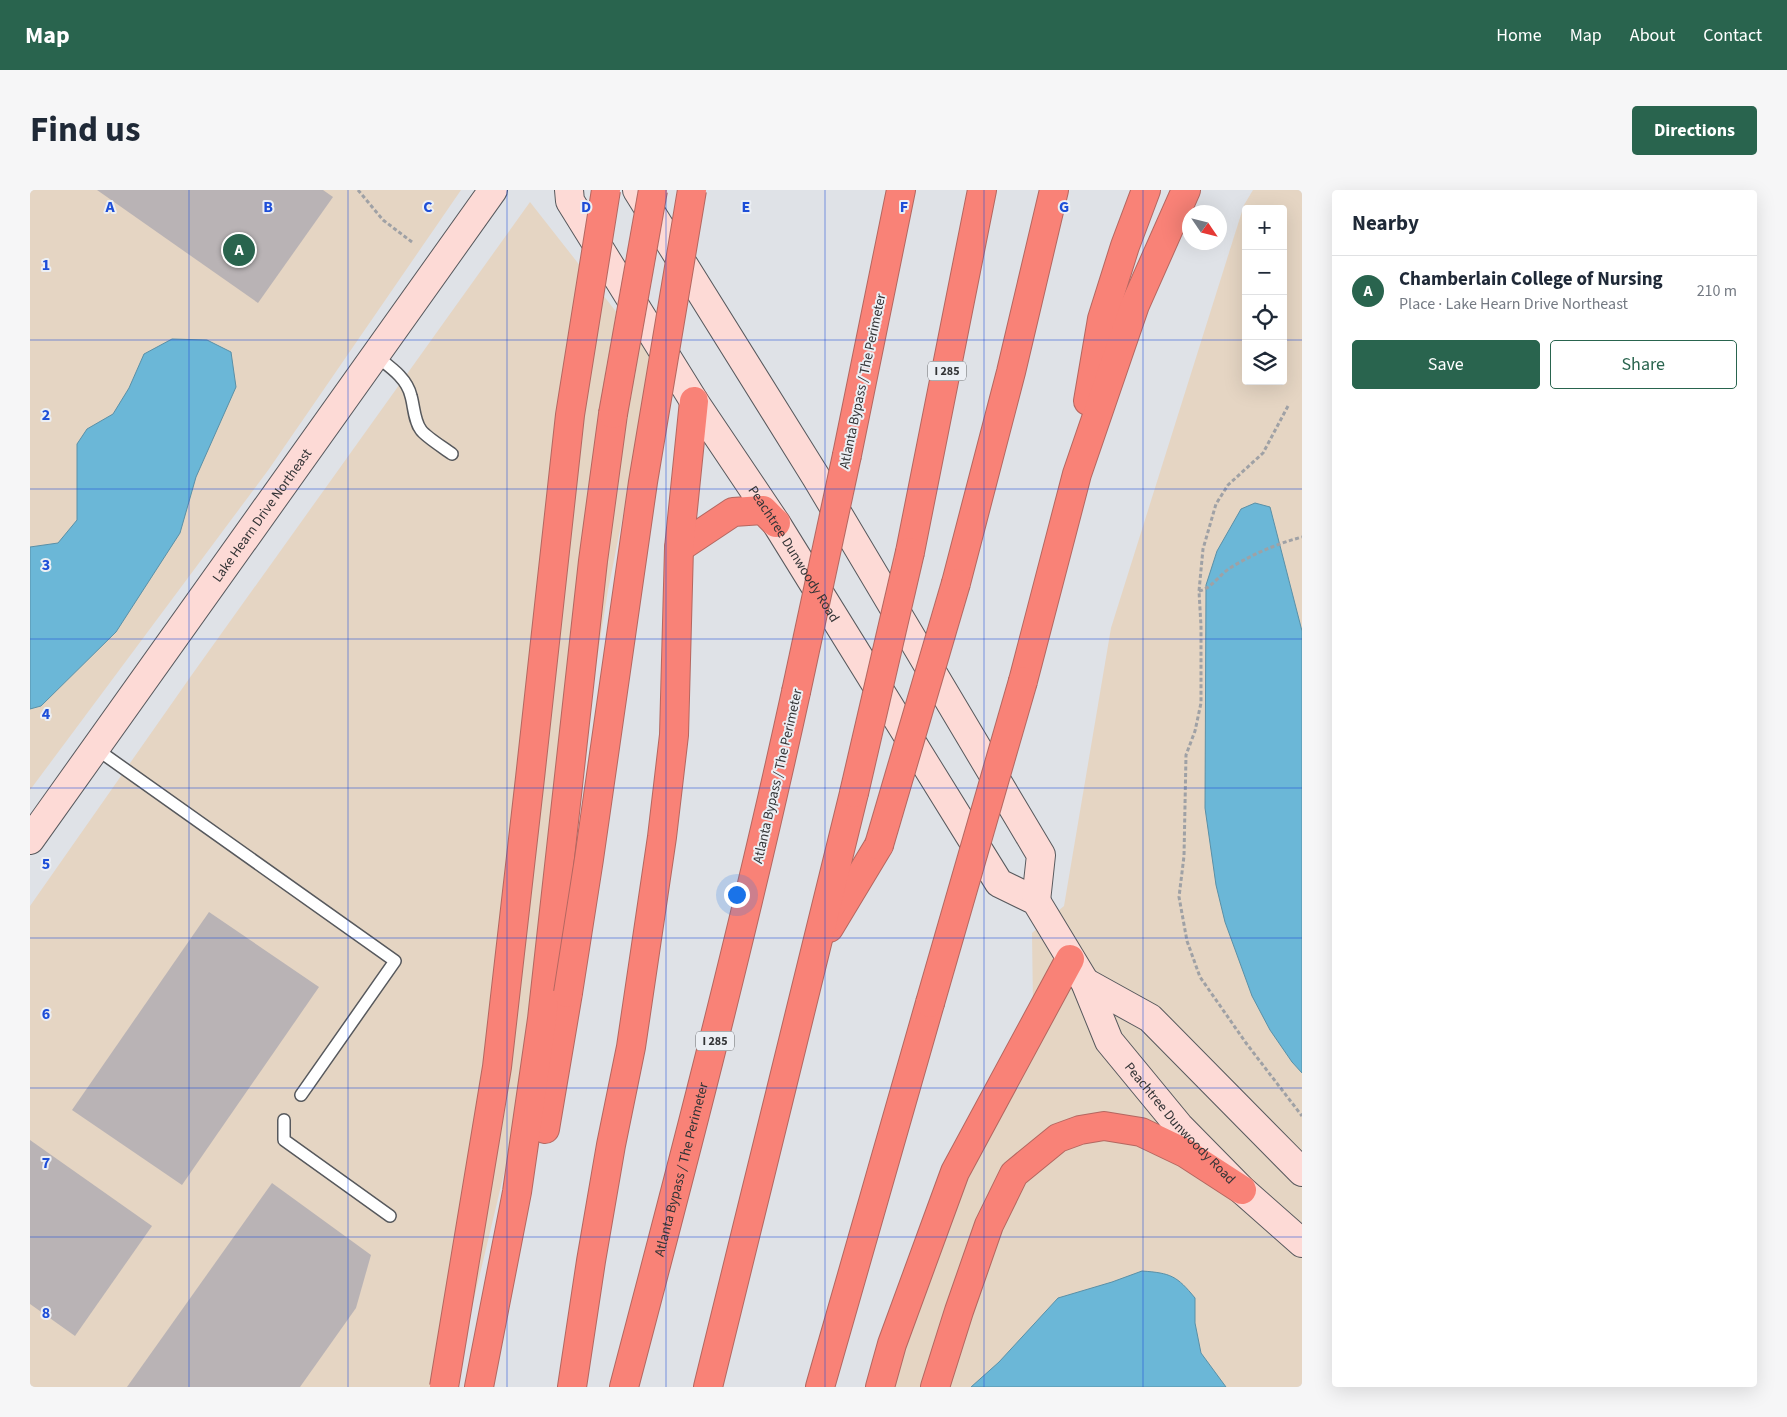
<!DOCTYPE html>
<meta charset="utf-8">
<style>
body{margin:0;font-family:"Source Sans 3",sans-serif;background:#f6f6f7;color:#1f2937}
.controls{position:absolute;right:15px;top:15px;display:grid;overflow:hidden;border-radius:5px;box-shadow:0 5px 20px #0002}
.controls button{width:45px;height:45px;display:grid;place-items:center;padding:0;border:0;border-bottom:1px solid #e0e1e3;background:#fff;color:#1f2937;font:25px sans-serif}
.compass{position:absolute;left:1152px;top:15px;width:45px;height:45px;border-radius:50%;background:#fff;box-shadow:0 5px 20px #0002;rotate:125deg}
.you{position:absolute;left:706px;top:704px;width:18px;height:18px;margin:-12px;border:4px solid #fff;border-radius:50%;background:#1a73e8;box-shadow:0 0 0 8px #1a73e833}
.badge{display:grid;place-items:center;width:32px;height:32px;border-radius:50%;background:#29644e;color:#fff;font-size:16px;font-weight:700}
.pin{position:absolute;translate:-50% -50%;border:2px solid #fff;box-shadow:0 1px 5px #0006}
.list{margin:0;padding:0;list-style:none}
h2{display:flex;justify-content:space-between;align-items:center;height:65px;margin:0;padding:0 20px;font-size:21px}
h2 small{font-size:16px;font-weight:400;color:#747a83}
.list li{display:grid;grid-template-columns:32px 1fr auto;gap:15px;align-items:center;box-sizing:border-box;height:70px;padding:0 20px;border-top:1px solid #e0e1e3}
.list b{display:block;font-size:19px;white-space:nowrap}
.list p{margin:0;font-size:16px;white-space:nowrap;color:#747a83}
.list em{font-size:16px;font-style:normal;color:#747a83}
.actions{display:flex;gap:10px;padding:15px 20px}
.actions a{flex:1;padding:11px 0;border:1px solid #29644e;border-radius:5px;text-align:center;font-size:18px;color:#29644e}
.actions .main{background:#29644e;color:#fff}
.icon{flex:none;width:28px;height:28px;fill:none;stroke:currentColor;stroke-width:2;stroke-linecap:round;stroke-linejoin:round}
.map{position:relative;flex:none;width:1272px;height:1197px;overflow:hidden;border-radius:5px}
header{display:flex;align-items:center;gap:30px;box-sizing:border-box;height:70px;padding:0 25px;background:#29644e;color:#fff}
header strong{font-size:24px}
nav{display:flex;gap:28px;margin-inline-start:auto;font-size:18px}
.intro{display:flex;align-items:center;justify-content:space-between;box-sizing:border-box;height:120px;padding:0 30px}
h1{margin:0;font-size:35px}
.button{padding:12px 22px;border-radius:5px;background:#29644e;color:#fff;font-size:18px;font-weight:700}
main{display:flex;gap:30px;padding:0 30px}
aside{flex:1;background:#fff;border-radius:5px;box-shadow:0 5px 20px #0002}
.map>svg:first-child{display:block}
.commercial{fill:#e5d5c3;fill-rule:evenodd}
.water{fill:#6bb7d7;stroke:#5a90a7}
.building{fill:#b9b3b5}
.lines{fill:none;stroke-linecap:round;stroke-linejoin:round}
.lane-casing{stroke:#57595d;stroke-width:14}
.secondary-casing{stroke:#57595d;stroke-width:30}
.highway-casing{stroke:#b46760;stroke-width:30}
.path{stroke:#9fa1a5;stroke-width:3;stroke-dasharray:4 2.5;stroke-linecap:butt}
.lane{stroke:#fff;stroke-width:11}
.secondary{stroke:#fddad6;stroke-width:28}
.highway{stroke:#f98277;stroke-width:28}
.highway-bridge-casing{stroke:#b46760;stroke-width:30;stroke-linecap:butt}
.highway-bridge{stroke:#f98277;stroke-width:28}
.grid{fill:none;stroke:#1d4ed8;stroke-width:1;stroke-opacity:0.55}
.labels{text-anchor:middle;stroke-width:4;stroke-linejoin:round;paint-order:stroke}
.shield{fill:#eceff4;stroke:#6a6c6f;stroke-width:1}
.shield-label{font-size:12px;font-weight:bold;fill:#333436}
.street-label{font-size:14px;fill:#333436;stroke:#eceff4}
.grid-label{font-size:16px;text-anchor:middle;font-weight:bold;fill:#1d4ed8;stroke:#eceff4;stroke-width:4;stroke-linejoin:round;paint-order:stroke}
</style>
<header>
<strong>Map</strong>
<nav><a>Home</a><a>Map</a><a>About</a><a>Contact</a></nav>
</header>
<div class="intro"><h1>Find us</h1><a class="button">Directions</a></div>
<main>
<div class="map">
<svg width="1272" height="1197" viewBox="0 0 1272 1197">
<rect width="100%" height="100%" fill="#dfe2e7"/>
<g class="commercial">
<path d="M0 0H431L239 279 0 600Z"/>
<path d="M1223 0H1272V1197H838L1003 816 1002 743 1034 716 1081 438 1214 15ZM1216 19H1253V191H1216Z"/>
<path d="M500 12 624 170 578 400 507 845 423 1197H0V716L161 486Z"/>
</g>
<g class="water">
<path d="M142 149 177 150 201 162 206 197 166 287 150 343 86 442 11 516 0 519V357L28 353 47 330V254L57 239 83 224 99 198 114 164Z"/>
<path d="M1225 313 1240 317 1272 441V883L1262 872 1240 840 1222 806 1195 732 1186 695 1175 618 1176 395 1187 361 1211 319Z"/>
<path d="M1112 1081C1141 1083 1147 1086 1165 1108V1133L1171 1163 1196 1197H941L969 1172 1028 1108 1082 1092Z"/>
</g>
<g class="building">
<path d="M67 0H293L303 7 228 113Z"/>
<path d="M179 722 289 797 152 995 42 920Z"/>
<path d="M0 950 122 1036 45 1146 0 1114Z"/>
<path d="M242 993 341 1065 326 1118 270 1197H97Z"/>
</g>
<g class="lines">
<g class="lane-casing">
<g id="lane">
<path d="M346 166C360 177 377 188 381 206 384 216 384 231 391 240 396 247 414 258 422 264"/>
<path d="M65 558 365 771 271 905"/>
<path d="M254 930V950L360 1026"/>
</g>
</g>
<g class="secondary-casing">
<g id="secondary">
<path id="s1" d="M539 0 540 11 664 211 746 333 969 693 1006 711 1055 792 1079 851 1149 936 1212 1000 1272 1053"/>
<path d="M607 0 786 287 1011 665 1006 711"/>
<path id="s2" d="M0 650 463 0"/>
<path d="M1055 792 1120 828 1272 982"/>
</g>
</g>
<g class="highway-casing">
<g id="highway">
<path d="M1058 211 1072 129 1095 56 1116 0"/>
<path d="M817 265 871 0"/>
<path d="M649 358 703 322 733 320 746 333"/>
<path d="M880 362 952 0"/>
<path d="M926 393 981 182 1024 0"/>
<path d="M993 491 1047 284 1105 115 1156 0"/>
<path d="M799 738 849 655"/>
<path d="M515 939 538 803"/>
<path d="M449 1197 487 1002 512 829 563 371 583 224"/>
<path d="M542 1197 561 1071 581 955 601 857 632 647 644 545 649 358 664 211"/>
<path id="s3" d="M594 1197C655 966 715 735 766 502"/>
<path d="M678 1197 824 603"/>
<path d="M790 1197 900 813"/>
<path d="M850 1197 862 1154 925 982 1040 769"/>
<path d="M905 1197 929 1121 959 1035 984 984 1028 948 1050 940 1074 936 1111 942 1155 963 1212 1000"/>
</g>
</g>
<g class="path">
<path d="M328 0 353 30 382 52"/>
<path d="M1258 216 1233 263 1198 295 1186 314 1173 359 1169 401 1171 436V513L1165 541 1156 565 1154 666 1149 707 1157 751 1170 787 1216 853 1272 926"/>
<path d="M1169 401C1182 398 1189 385 1200 378 1223 364 1246 354 1272 347"/>
</g>
<use href="#lane" class="lane"/>
<use href="#secondary" class="secondary"/>
<use href="#highway" class="highway"/>
<g class="highway-bridge-casing">
<g id="highway-bridge">
<path d="M583 224 623 0"/>
<path d="M766 502 817 265"/>
<path d="M824 603 880 362"/>
<path d="M849 655 926 393"/>
<path d="M538 803 559 669 613 292 662 0"/>
<path d="M900 813 993 491"/>
<path d="M414 1197 467 877 500 588 540 225 576 0"/>
</g>
</g>
<use href="#highway-bridge" class="highway-bridge"/>
</g>
<path class="grid" d="M159 0V1197M318 0V1197M477 0V1197M636 0V1197M795 0V1197M954 0V1197M1113 0V1197M0 150H1216M1253 150H1272M0 299H1272M0 449H1272M0 598H1272M0 748H1272M0 898H1272M0 1047H1272"/>
<g class="labels">
<g class="shield">
<rect x="898" y="171.5" width="38" height="19" rx="4"/>
<rect x="666" y="841.5" width="38" height="19" rx="4"/>
</g>
<g class="shield-label">
<text x="917" y="185">I 285</text>
<text x="685" y="855">I 285</text>
</g>
<g class="street-label">
<text transform="translate(832 191) rotate(-78)" y="5">Atlanta Bypass / The Perimeter</text>
<text dy="5" stroke="none"><textPath href="#s2" startOffset="399">Lake Hearn Drive Northeast</textPath></text>
<text dy="5" stroke="none"><textPath href="#s1" startOffset="429">Peachtree Dunwoody Road</textPath></text>
<text transform="translate(747 586) rotate(-77)" y="5">Atlanta Bypass / The Perimeter</text>
<text dy="5" stroke="none"><textPath href="#s1" startOffset="1125">Peachtree Dunwoody Road</textPath></text>
<text dy="5" stroke="none"><textPath href="#s3" startOffset="225">Atlanta Bypass / The Perimeter</textPath></text>
</g>
</g>
<g class="grid-label">
<text x="80" y="22">A</text>
<text x="238" y="22">B</text>
<text x="398" y="22">C</text>
<text x="556" y="22">D</text>
<text x="716" y="22">E</text>
<text x="874" y="22">F</text>
<text x="1034" y="22">G</text>
<text x="16" y="80">1</text>
<text x="16" y="230">2</text>
<text x="16" y="380">3</text>
<text x="16" y="529">4</text>
<text x="16" y="679">5</text>
<text x="16" y="829">6</text>
<text x="16" y="978">7</text>
<text x="16" y="1128">8</text>
</g>
</svg>
<div class="controls">
<button>+</button>
<button>−</button>
<button><svg class="icon" aria-label="locate" viewBox="0 0 24 24"><circle cx="12" cy="12" r="6"/><path d="M12 2v4M12 18v4M2 12h4M18 12h4"/></svg></button>
<button><svg class="icon" aria-label="layers" viewBox="0 0 24 24"><path d="M12 4l9 5-9 5-9-5zM3 14l9 5 9-5"/></svg></button>
</div>
<svg class="compass" viewBox="-18 -18 36 36"><path d="M0-13l5 13h-10z" fill="#e53935"/><path d="M0 13l5-13h-10z" fill="#747a83"/></svg>
<div class="you"></div>
<div class="pin badge" style="left:209px;top:60px">A</div>
</div>
<aside>
<h2>Nearby<small></small></h2>
<ul class="list">
<li><span class="badge">A</span><div><b>Chamberlain College of Nursing</b><p>Place · Lake Hearn Drive Northeast</p></div><em>210 m</em></li>
</ul>
<div class="actions"><a class="main">Save</a><a>Share</a></div>
</aside>
</main>
